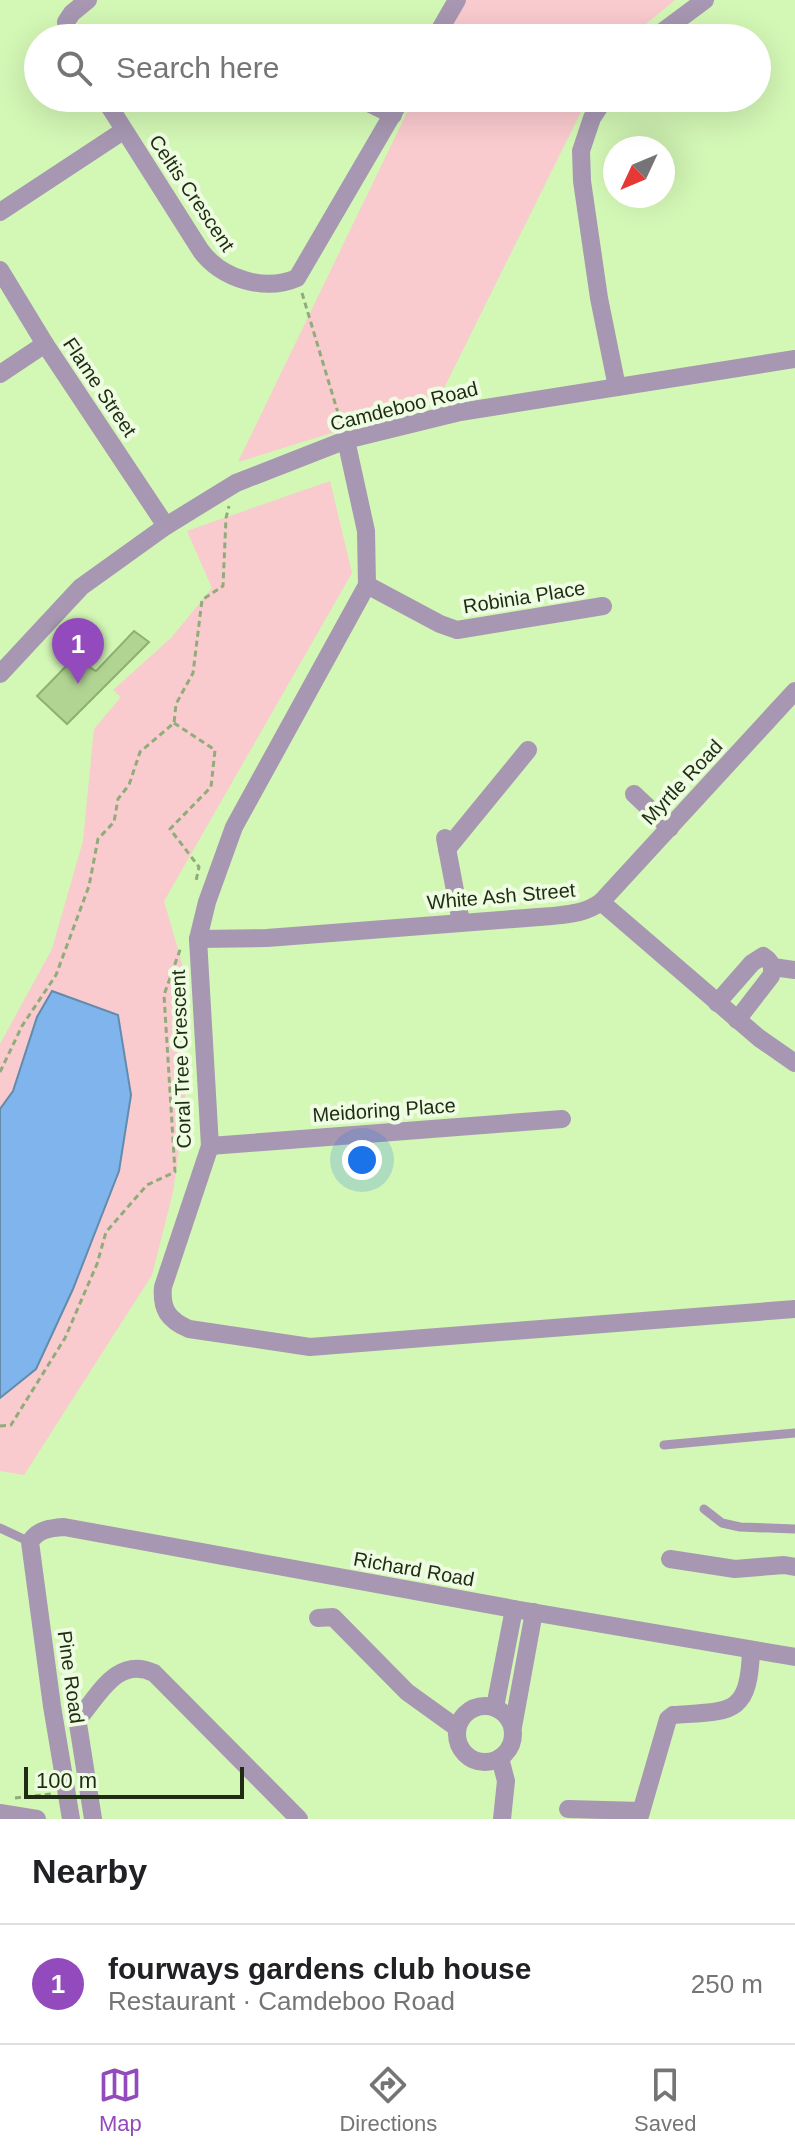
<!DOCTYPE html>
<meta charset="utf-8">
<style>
body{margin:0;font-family:Helvetica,sans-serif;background:#f6f6f6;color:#202124}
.compass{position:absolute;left:603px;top:136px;width:72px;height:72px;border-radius:50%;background:#fff;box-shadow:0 8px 32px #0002;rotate:226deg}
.scale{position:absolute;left:24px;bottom:20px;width:220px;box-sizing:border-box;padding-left:8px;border:4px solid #1f2c13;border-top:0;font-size:22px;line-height:28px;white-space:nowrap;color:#1f2c13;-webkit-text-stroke:6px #eefde2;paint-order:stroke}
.you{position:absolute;left:362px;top:1160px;width:28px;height:28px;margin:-20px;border:6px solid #fff;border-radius:50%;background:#1a73e8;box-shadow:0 0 0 12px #1a73e833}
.badge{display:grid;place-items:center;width:52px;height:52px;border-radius:50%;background:#934abd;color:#fff;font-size:26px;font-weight:700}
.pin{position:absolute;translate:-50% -66px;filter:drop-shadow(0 2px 4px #0008)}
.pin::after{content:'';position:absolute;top:42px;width:28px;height:24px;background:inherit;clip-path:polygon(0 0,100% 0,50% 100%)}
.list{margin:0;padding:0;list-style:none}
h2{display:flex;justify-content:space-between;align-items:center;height:104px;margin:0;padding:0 32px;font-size:34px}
h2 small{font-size:26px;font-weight:400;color:#757577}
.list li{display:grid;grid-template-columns:52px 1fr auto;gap:24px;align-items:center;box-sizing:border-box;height:120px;padding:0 32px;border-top:2px solid #e0e0e0}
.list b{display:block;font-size:30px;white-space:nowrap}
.list p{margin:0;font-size:26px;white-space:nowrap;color:#757577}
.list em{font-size:26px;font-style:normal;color:#757577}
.icon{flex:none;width:44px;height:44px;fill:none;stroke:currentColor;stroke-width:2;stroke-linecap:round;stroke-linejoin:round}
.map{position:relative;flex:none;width:795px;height:1819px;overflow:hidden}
.search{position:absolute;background:#fff;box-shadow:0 8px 32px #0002;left:24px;right:24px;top:24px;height:88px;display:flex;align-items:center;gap:20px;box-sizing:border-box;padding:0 28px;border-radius:44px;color:#757577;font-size:30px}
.sheet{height:224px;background:#fff}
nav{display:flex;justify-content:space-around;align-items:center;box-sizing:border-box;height:112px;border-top:2px solid #e0e0e0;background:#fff;font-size:22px;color:#757577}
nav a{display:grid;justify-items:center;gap:4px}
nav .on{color:#934abd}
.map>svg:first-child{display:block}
.green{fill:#f9cace}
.water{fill:#80b4ec;stroke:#638bab;stroke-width:2}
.building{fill:#b1d493;stroke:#8eb071;stroke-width:2}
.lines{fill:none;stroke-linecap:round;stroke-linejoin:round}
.path{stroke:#90ac79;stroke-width:3;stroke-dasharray:6 4;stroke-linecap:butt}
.lane{stroke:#a797b2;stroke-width:9}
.street{stroke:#a797b2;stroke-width:18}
.labels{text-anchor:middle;stroke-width:8;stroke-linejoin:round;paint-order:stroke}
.street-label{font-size:20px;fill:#1f2c13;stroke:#eefde2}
</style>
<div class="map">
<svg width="795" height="1819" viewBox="0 0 795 1819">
<rect width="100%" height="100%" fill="#d3f7b5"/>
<g class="green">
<path d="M462 0H675L629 38H444Z"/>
<path d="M414 98H588L438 400 238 462Z"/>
<path d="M330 481 352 573 164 901 185 974V1108L173 1192 152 1275 24 1475 0 1471V1044L52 949 83 841 94 729 121 697 113 690 171 638 212 588 187 531Z"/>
</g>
<path class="water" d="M52 991 118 1015 131 1095 119 1171 73 1289 36 1369 0 1398V1109L13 1091 37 1017Z"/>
<path class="building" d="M134 631 149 642 67 724 37 696 74 658 96 671Z"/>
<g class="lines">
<g class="path">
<path d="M302 293 341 423"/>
<path d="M174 723 215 750 211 787 170 829 199 867 196 881"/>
<path d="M0 1072 22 1026 56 975 89 886 98 839 114 822 118 799 129 785 140 752 174 723 176 704 193 673 202 600 223 586 226 518 229 506"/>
<path d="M0 1426 11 1425 65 1338 97 1264 106 1232 147 1185 175 1172 164 995 181 947"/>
<path d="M15 1798 51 1794"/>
</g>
<g class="lane">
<path d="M664 1445 795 1433"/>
<path d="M704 1509 722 1523 740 1527 795 1529"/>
<path d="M0 1528 30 1542"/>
</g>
<g class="street">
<path d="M69 38 66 22 72 13 88 0"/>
<path d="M435 38 457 0"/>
<path d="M654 38 705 0"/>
<path d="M104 98 201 251C222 279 265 292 297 278L402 98"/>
<path d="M358 98 393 115"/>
<path d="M605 98 592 118 581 151 582 181 599 298 617 387"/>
<path d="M0 212 123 131"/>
<path d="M0 270 45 344 166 526"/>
<path d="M0 374 45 344"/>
<path d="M346 440 366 531 367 585 234 827 207 902 198 939 210 1146 163 1287C161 1309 168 1320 189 1329L310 1347 795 1309"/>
<path d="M367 585 440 624 457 630 603 606"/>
<path d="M0 674 81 587 166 526 236 483 346 440 460 412 795 359"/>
<path d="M634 794 670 828"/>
<path d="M445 838 461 922"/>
<path d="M447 849 528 750"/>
<path d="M601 902 795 691"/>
<path d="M198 939 267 938 552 916C570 914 586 913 601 902L759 1038 795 1063"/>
<path d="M773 967 795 970"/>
<path d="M717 1003 752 963 763 956C771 961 774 966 771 976L737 1020"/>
<path d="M210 1146 562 1119"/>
<path d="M670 1559 735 1569 784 1565 795 1567"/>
<path d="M318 1618 333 1617 407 1692 457 1728"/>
<circle cx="485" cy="1734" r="28"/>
<path d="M495 1707 514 1609"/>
<path d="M513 1727 534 1612"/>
<path d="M500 1758 506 1781 502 1819"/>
<path d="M568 1809 641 1811"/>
<path d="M0 1813 37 1819"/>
<path d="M71 1819 52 1706 30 1542C38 1529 51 1528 64 1527L514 1609 795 1657"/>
<path d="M93 1819 78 1724 80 1717C100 1693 118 1656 154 1673L299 1819"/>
<path d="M639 1819 668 1719 673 1715C731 1711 749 1716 751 1650"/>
</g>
</g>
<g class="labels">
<g class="street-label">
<text transform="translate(192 193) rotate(56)" y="7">Celtis Crescent</text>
<text transform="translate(100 387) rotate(56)" y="7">Flame Street</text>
<text transform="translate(404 406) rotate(-14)" y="7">Camdeboo Road</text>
<text transform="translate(524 597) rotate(-9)" y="7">Robinia Place</text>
<text transform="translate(682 782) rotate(-47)" y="7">Myrtle Road</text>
<text transform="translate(501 896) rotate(-5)" y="7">White Ash Street</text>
<text transform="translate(181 1059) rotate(-92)" y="7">Coral Tree Crescent</text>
<text transform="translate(384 1110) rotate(-4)" y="7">Meidoring Place</text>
<text transform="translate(414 1569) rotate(10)" y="7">Richard Road</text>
<text transform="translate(71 1677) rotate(82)" y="7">Pine Road</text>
</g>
</g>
</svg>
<svg class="compass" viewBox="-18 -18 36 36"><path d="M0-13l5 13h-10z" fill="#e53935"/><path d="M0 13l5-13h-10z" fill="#757577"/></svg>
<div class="scale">100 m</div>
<div class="you"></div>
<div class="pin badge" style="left:78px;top:684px">1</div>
<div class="search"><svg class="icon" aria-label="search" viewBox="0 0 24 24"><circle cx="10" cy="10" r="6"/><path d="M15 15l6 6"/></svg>Search here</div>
</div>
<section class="sheet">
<h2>Nearby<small></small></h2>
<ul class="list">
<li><span class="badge">1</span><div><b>fourways gardens club house</b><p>Restaurant · Camdeboo Road</p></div><em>250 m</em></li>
</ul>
</section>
<nav>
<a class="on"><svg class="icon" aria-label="map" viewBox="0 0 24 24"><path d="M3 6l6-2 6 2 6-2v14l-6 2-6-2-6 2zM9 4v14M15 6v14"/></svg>Map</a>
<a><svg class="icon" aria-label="directions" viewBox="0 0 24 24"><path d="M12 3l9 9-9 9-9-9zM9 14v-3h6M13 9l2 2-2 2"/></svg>Directions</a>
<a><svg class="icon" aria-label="saved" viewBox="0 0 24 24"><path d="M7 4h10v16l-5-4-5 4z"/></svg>Saved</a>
</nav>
